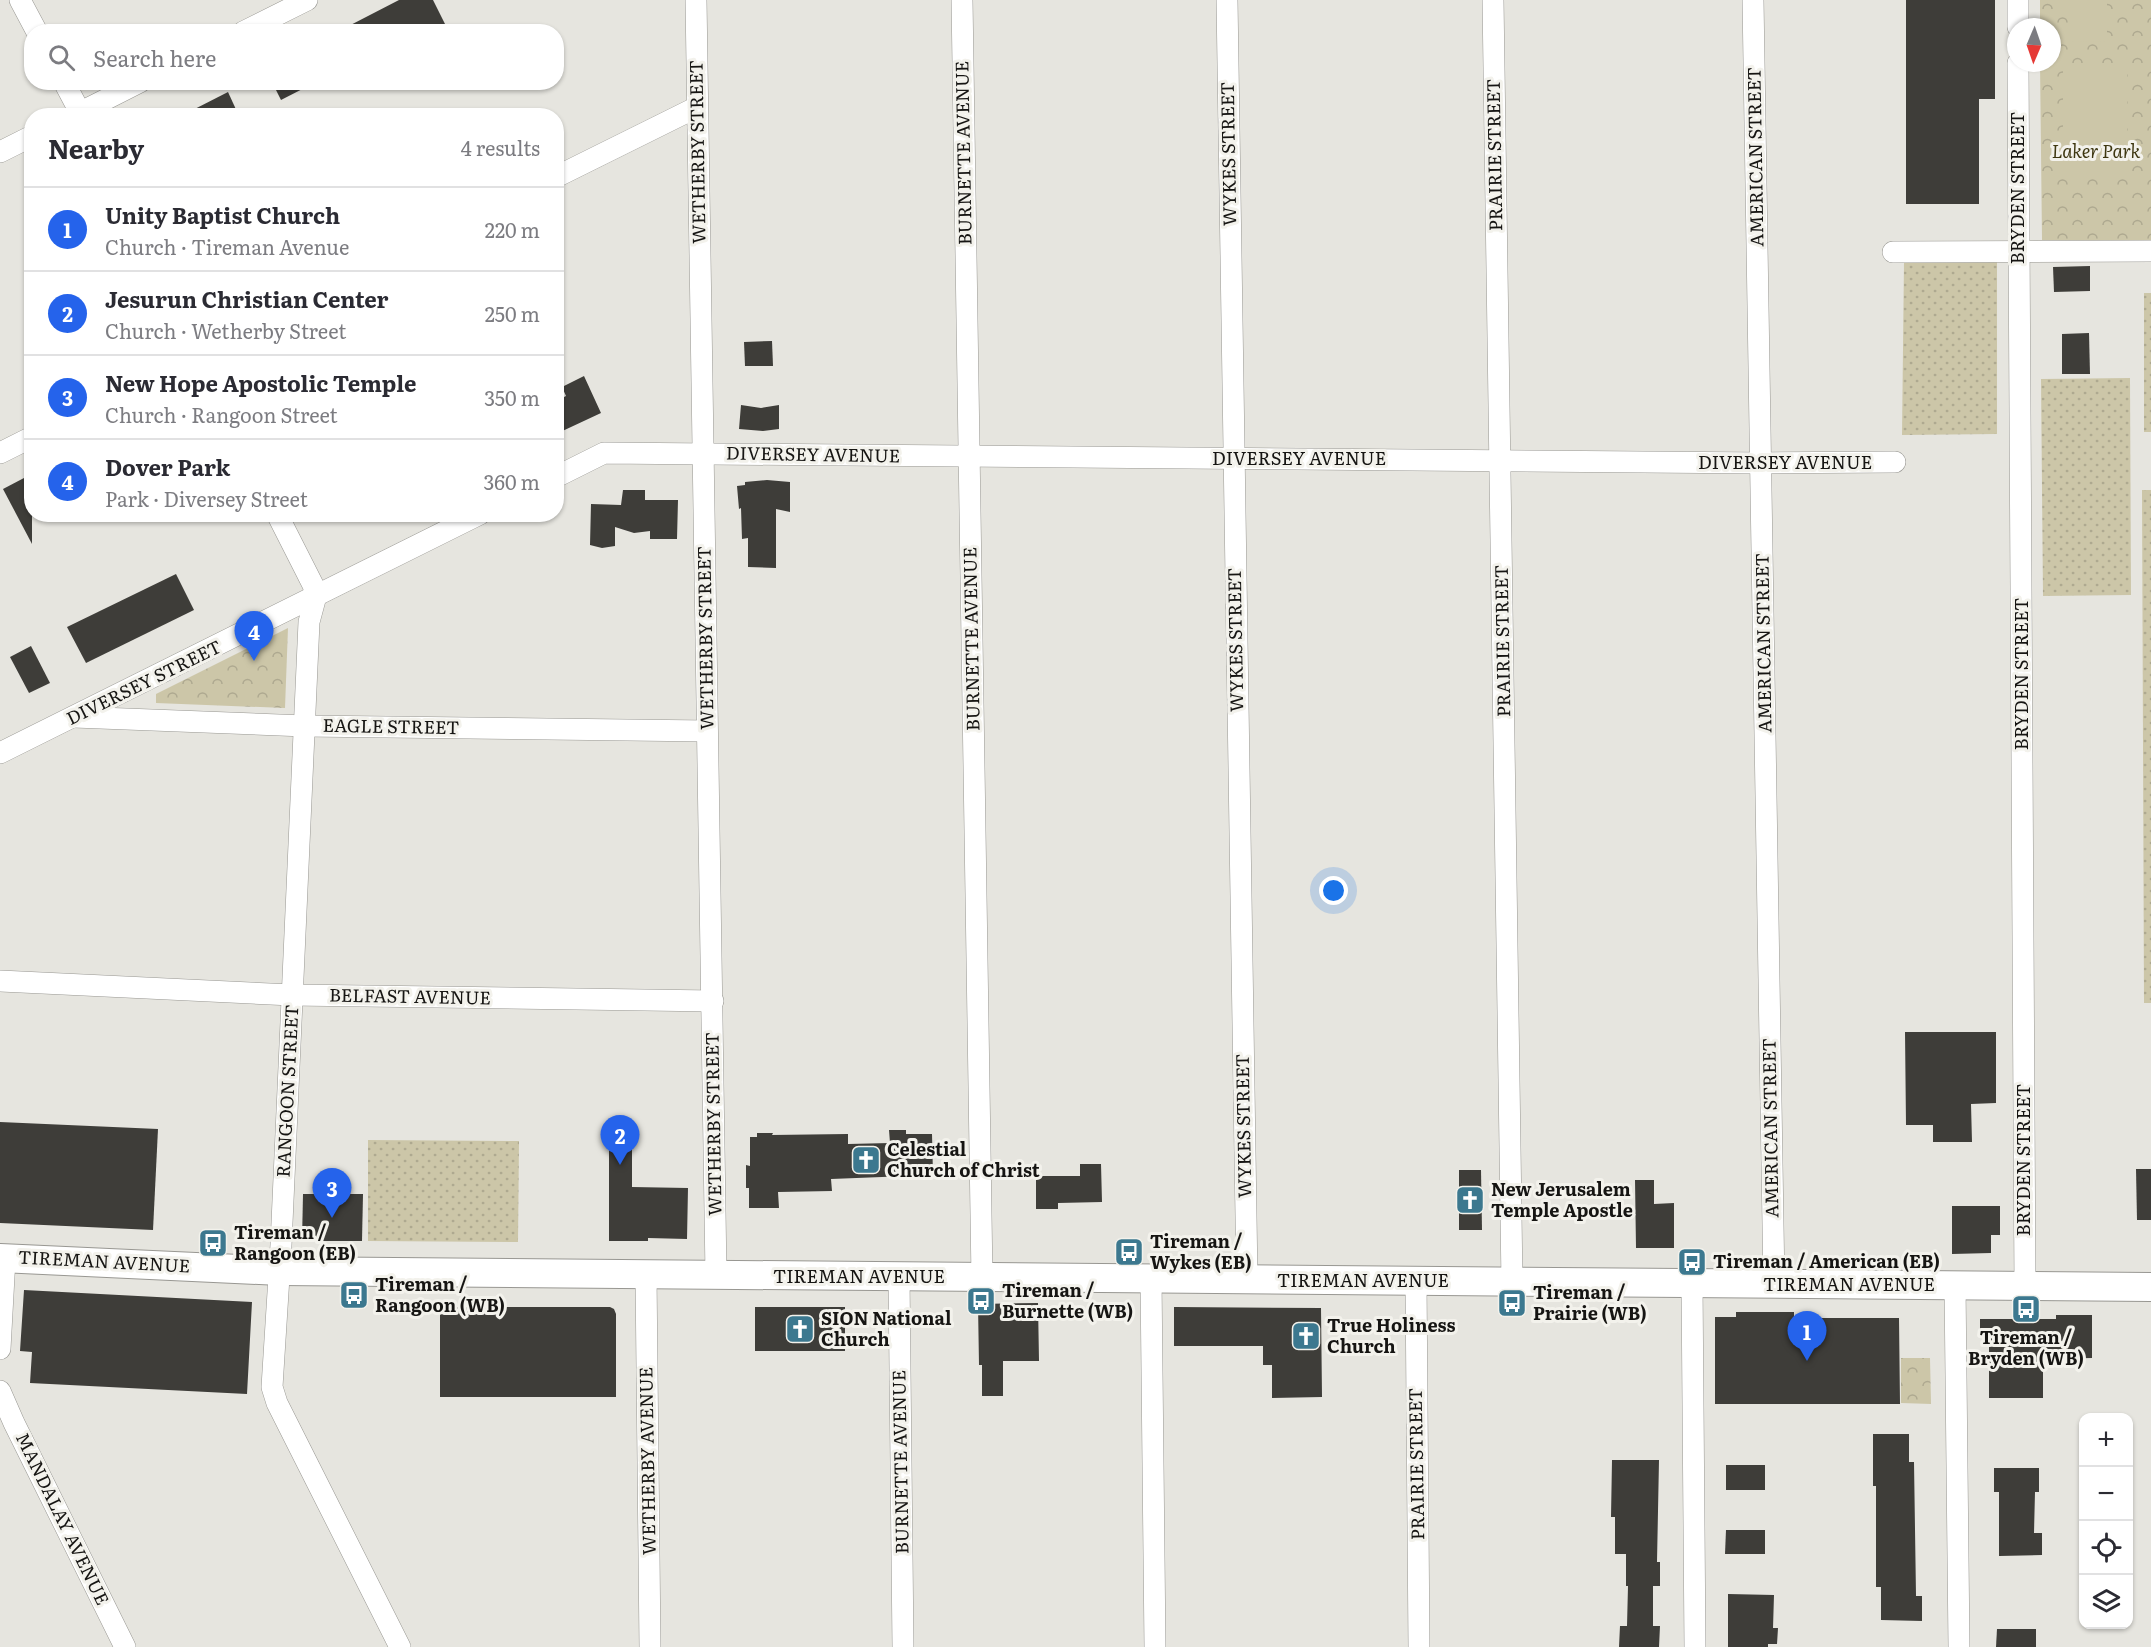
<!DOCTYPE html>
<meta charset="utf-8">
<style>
body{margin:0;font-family:Literata,serif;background:#f2f2f3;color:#2b2b33}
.controls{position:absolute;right:18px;bottom:18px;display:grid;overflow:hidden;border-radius:12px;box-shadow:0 2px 4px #0004}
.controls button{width:54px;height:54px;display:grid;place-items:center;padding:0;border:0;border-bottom:2px solid #e1e1e2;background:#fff;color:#2b2b33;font:30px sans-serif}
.compass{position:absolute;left:2007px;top:18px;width:54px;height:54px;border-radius:50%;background:#fff;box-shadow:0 2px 4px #0004;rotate:182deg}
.you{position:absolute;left:1334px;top:891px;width:21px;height:21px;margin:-15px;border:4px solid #fff;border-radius:50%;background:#1a73e8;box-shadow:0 0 0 9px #1a73e833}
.badge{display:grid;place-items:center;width:39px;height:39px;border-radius:50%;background:#2563eb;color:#fff;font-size:20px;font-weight:700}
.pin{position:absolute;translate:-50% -50px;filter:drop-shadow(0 2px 3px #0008)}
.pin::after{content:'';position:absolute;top:32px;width:21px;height:18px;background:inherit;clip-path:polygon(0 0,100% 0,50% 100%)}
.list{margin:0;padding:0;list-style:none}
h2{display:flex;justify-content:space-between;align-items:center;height:78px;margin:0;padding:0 24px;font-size:26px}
h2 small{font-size:20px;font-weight:400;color:#7c7c81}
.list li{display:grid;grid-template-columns:39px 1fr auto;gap:18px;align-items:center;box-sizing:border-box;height:84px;padding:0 24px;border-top:2px solid #e1e1e2}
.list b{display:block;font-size:22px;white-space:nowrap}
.list p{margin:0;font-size:20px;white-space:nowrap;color:#7c7c81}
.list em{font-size:20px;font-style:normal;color:#7c7c81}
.icon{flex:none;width:33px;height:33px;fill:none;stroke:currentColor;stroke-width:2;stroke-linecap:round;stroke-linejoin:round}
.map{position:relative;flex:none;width:2151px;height:1647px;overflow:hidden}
.search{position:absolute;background:#fff;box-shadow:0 2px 4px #0004;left:24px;top:24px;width:540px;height:66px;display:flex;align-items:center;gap:15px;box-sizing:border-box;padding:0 21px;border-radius:24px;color:#7c7c81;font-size:22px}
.panel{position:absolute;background:#fff;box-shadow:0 2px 4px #0004;left:24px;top:108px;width:540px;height:414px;border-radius:24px}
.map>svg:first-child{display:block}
.grass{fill:url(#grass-dots)}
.forest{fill:url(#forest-crowns)}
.pitch{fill:#ccc6a8}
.building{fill:#3e3d39}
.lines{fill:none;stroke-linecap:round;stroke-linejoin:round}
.street-casing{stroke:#989792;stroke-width:22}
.secondary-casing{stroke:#989792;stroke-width:30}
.street{stroke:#fff;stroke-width:21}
.secondary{stroke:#fff;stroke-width:28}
.labels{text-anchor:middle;stroke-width:6;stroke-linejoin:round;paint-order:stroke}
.street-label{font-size:18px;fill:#161513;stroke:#f3f2ec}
.park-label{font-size:18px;font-style:italic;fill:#3e3711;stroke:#f3f2ec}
.poi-label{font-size:18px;font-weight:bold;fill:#161513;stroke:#f3f2ec;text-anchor:start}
</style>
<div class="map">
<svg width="2151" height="1647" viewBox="0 0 2151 1647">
<defs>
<pattern id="grass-dots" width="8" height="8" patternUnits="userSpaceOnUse" patternTransform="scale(1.5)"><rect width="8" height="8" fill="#ccc6a8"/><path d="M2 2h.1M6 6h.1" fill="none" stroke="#aea990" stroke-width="1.8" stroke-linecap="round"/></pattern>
<pattern id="forest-crowns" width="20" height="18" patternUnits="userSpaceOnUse" patternTransform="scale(1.5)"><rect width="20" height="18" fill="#ccc6a8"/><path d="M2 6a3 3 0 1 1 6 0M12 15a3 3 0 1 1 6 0" fill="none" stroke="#aea990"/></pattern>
</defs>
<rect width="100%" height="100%" fill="#e6e5df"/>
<g class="grass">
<path d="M1904 262H1997V434L1902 435Z"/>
<rect x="2144" y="293" width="7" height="139"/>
<path d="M2130 378 2131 595 2043 596 2041 379Z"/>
<path d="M2142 490H2151V1003H2144Z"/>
<path d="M368 1140 519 1141 518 1242 368 1241Z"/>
</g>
<g class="forest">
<path d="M2040 0H2151V241L2042 240 2040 63H2052V27H2040Z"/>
<path d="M288 628 285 708 156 703V694Z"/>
<path d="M1901 1358H1930L1931 1404 1901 1403Z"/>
</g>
<g class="pitch">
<path d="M2070 0H2107V42L2070 41Z"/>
<rect x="2063" y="64" width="64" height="112"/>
</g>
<g class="building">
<path d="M399 0H433L445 24 429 32H337Z"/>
<path d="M1906 0H1995V99H1979V204H1906Z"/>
<path d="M272 82H316L281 100Z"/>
<path d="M228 92 239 116H181Z"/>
<path d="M2090 266V291L2054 292 2053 267Z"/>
<path d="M2089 333 2090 374H2062V334Z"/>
<path d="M772 341 773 366H745L744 342Z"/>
<path d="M584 376 601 413 556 434V401L566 396 562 387Z"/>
<path d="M741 405 761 408 779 405V429L763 431 739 429Z"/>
<path d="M24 478 32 492V544L3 489Z"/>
<path d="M767 480 790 482V512L776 509V568L748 567V538L742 539 741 508 739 509 737 486 745 485V482Z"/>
<path d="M623 490H645V500H678L677 539H650V531L634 533 615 527V546L602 548 590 545 591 504 621 505Z"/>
<path d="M176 574 194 610 86 663 67 627Z"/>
<path d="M31 646 50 683 29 693 10 657Z"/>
<path d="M1905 1032H1996V1103L1971 1104 1972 1142H1933V1125H1906Z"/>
<path d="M0 1122 158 1129 153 1230 0 1223Z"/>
<path d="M889 1130H906V1134H932L933 1175 831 1179 832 1191 778 1192 779 1208H749V1188H746V1165L750 1166V1137H757V1133H773L772 1135 848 1134V1144L890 1143Z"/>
<path d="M609 1138 632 1139V1187L688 1188 687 1239 648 1238V1241H609Z"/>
<path d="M1080 1164H1101L1102 1202 1058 1203V1209H1036V1176H1080Z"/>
<path d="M2136 1169H2151V1220H2137Z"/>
<path d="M1459 1170H1481L1482 1230H1459Z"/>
<path d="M1635 1180H1654V1204L1674 1203V1248H1636Z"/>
<path d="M303 1194H363L362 1241H302Z"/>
<path d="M1952 1206H2000V1235H1991V1253L1952 1254Z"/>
<path d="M24 1290 252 1302 247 1394 30 1383 32 1352 20 1351Z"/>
<path d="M1038 1303 1039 1361H1003V1396H982V1365H979L978 1304Z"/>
<path d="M440 1307H610L614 1309 616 1314V1397H440Z"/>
<rect x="755" y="1307" width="90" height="44"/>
<path d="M1174 1307 1321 1308 1322 1397 1272 1398V1365H1263V1346H1174Z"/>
<path d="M1736 1312H1794V1318H1899L1900 1404H1715V1317H1736Z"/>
<path d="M2056 1315H2092V1358L2043 1359V1398H1989V1338H1980V1319H2056Z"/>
<path d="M1873 1434H1909V1462H1914L1916 1596H1922V1621L1881 1620V1587H1876V1486H1873Z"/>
<path d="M1612 1460H1659L1657 1562H1660V1586H1653V1626H1660L1659 1647H1619L1620 1626H1627L1628 1586H1626V1554H1615V1517H1611Z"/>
<rect x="1726" y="1465" width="39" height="25"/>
<path d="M1994 1468H2039V1492H2035L2034 1533H2042V1555L1999 1556V1492H1994Z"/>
<path d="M1726 1530H1765V1554H1725Z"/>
<path d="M1728 1594 1774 1595 1773 1628H1778L1777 1644H1768V1647H1728Z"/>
<path d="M1997 1629H2036V1647H1996Z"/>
</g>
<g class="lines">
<g class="street-casing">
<g id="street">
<path d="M20 0 37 32"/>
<path d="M696 0 716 1275"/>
<path d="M962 0 982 1278"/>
<path d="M1227 0 1247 1280"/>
<path d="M1493 0 1512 1282"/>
<path d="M1753 0 1774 1285"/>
<path d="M2018 0V27"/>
<path d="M243 32 307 0"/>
<path d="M2018 63 2025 1286"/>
<path d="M64 82 82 116"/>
<path d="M73 116 140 82"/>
<path d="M0 152 32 136"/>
<path d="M556 177 697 107"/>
<path d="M1893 252 2151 251"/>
<path d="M0 453 32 437"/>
<path d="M556 477 604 453 1761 463 1895 462"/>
<path d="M277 514 313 585 316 596 309 622 281 1245 272 1387 277 1403 400 1647"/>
<path d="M74 717 305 726 707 731"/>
<path d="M0 753 480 514"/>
<path d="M0 981 292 995 713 1001"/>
<path d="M646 1275 650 1647"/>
<path d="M899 1277 903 1647"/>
<path d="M1151 1279 1155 1647"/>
<path d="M1416 1281 1419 1647"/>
<path d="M1692 1283 1695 1647"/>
<path d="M1955 1285 1959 1647"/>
<path d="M0 1349 5 1258"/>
<path d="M0 1391 14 1423 125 1647"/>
</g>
</g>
<g class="secondary-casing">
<path id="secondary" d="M0 1258 280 1271 2151 1287"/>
</g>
<use href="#street" class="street"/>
<use href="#secondary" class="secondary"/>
</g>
<defs>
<g id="church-square" transform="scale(1.5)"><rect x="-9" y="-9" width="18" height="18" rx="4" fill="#3c788f" stroke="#f3f2ec"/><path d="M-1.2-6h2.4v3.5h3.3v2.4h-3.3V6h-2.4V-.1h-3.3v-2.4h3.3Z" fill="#fff"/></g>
<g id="bus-square" transform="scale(1.5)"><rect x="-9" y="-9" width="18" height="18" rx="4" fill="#3c788f" stroke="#f3f2ec"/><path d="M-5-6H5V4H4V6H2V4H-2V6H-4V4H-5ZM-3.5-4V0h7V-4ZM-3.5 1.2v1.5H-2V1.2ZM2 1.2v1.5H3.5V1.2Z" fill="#fff"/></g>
</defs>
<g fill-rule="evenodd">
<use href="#church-square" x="866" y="1160"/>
<use href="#church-square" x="1470" y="1200"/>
<use href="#bus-square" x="213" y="1243"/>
<use href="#bus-square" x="1129" y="1252"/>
<use href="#bus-square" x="1692" y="1262"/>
<use href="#bus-square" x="354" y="1295"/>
<use href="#bus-square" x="981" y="1301"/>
<use href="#bus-square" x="1512" y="1303"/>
<use href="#bus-square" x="2026" y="1309"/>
<use href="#church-square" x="800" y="1329"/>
<use href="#church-square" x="1306" y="1336"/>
</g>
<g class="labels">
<g class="street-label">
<text transform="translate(698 152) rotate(-91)" y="6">WETHERBY STREET</text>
<text transform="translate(964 153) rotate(-91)" y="6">BURNETTE AVENUE</text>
<text transform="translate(1229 154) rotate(-91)" y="6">WYKES STREET</text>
<text transform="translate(1495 155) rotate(-91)" y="6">PRAIRIE STREET</text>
<text transform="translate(1756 157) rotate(-91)" y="6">AMERICAN STREET</text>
<text transform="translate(2018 188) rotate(-90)" y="6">BRYDEN STREET</text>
<text transform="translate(813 455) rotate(1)" y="6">DIVERSEY AVENUE</text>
<text x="1299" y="465">DIVERSEY AVENUE</text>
<text x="1785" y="469">DIVERSEY AVENUE</text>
<text transform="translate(706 638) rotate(-91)" y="6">WETHERBY STREET</text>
<text transform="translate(972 639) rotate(-91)" y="6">BURNETTE AVENUE</text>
<text transform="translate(1236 640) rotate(-91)" y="6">WYKES STREET</text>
<text transform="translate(1503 641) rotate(-91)" y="6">PRAIRIE STREET</text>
<text transform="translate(1764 643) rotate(-91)" y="6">AMERICAN STREET</text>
<text transform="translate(2022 674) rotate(-90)" y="6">BRYDEN STREET</text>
<text transform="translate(144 683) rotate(-26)" y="6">DIVERSEY STREET</text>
<text transform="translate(391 727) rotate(1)" y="6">EAGLE STREET</text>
<text transform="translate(410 997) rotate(1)" y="6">BELFAST AVENUE</text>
<text transform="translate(288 1091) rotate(-87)" y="6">RANGOON STREET</text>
<text transform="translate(714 1124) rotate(-91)" y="6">WETHERBY STREET</text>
<text transform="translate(1244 1126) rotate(-91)" y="6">WYKES STREET</text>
<text transform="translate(1771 1128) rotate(-91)" y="6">AMERICAN STREET</text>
<text transform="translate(2024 1160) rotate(-90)" y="6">BRYDEN STREET</text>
<text transform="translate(104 1262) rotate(3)" y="6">TIREMAN AVENUE</text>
<text x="859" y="1283">TIREMAN AVENUE</text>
<text x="1363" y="1287">TIREMAN AVENUE</text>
<text x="1849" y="1291">TIREMAN AVENUE</text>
<text transform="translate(648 1461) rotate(-91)" y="6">WETHERBY AVENUE</text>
<text transform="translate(901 1462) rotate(-91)" y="6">BURNETTE AVENUE</text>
<text transform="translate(1417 1464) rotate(-91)" y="6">PRAIRIE STREET</text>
<text transform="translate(62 1519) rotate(64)" y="6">MANDALAY AVENUE</text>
</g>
<g class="park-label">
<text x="2096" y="158">Laker Park</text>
</g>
<g class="poi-label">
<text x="887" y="1156">Celestial<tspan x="887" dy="21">Church of Christ</tspan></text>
<text x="1491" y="1196">New Jerusalem<tspan x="1491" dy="21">Temple Apostle</tspan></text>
<text x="234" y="1239">Tireman /<tspan x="234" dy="21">Rangoon (EB)</tspan></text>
<text x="1150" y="1248">Tireman /<tspan x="1150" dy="21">Wykes (EB)</tspan></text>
<text x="1713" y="1268">Tireman / American (EB)</text>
<text x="375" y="1291">Tireman /<tspan x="375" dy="21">Rangoon (WB)</tspan></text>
<text x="1002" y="1297">Tireman /<tspan x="1002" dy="21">Burnette (WB)</tspan></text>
<text x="1533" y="1299">Tireman /<tspan x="1533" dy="21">Prairie (WB)</tspan></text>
<text x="821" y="1325">SION National<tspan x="821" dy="21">Church</tspan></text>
<text x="1327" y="1332">True Holiness<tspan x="1327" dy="21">Church</tspan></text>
<text x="2026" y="1344" text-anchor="middle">Tireman /<tspan x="2026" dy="21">Bryden (WB)</tspan></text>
</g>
</g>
</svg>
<div class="controls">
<button>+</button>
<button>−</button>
<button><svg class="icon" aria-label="locate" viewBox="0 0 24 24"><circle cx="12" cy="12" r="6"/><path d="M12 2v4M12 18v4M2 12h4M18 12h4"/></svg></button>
<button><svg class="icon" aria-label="layers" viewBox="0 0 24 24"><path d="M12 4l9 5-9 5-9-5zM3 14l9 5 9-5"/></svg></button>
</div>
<svg class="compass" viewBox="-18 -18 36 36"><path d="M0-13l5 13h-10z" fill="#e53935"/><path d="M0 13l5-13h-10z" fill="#7c7c81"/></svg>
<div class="you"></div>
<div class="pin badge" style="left:1807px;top:1361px">1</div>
<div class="pin badge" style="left:620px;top:1165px">2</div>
<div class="pin badge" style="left:332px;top:1218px">3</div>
<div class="pin badge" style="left:254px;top:661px">4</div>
<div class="search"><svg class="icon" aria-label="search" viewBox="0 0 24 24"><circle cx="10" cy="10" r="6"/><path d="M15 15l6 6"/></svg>Search here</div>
<section class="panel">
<h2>Nearby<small>4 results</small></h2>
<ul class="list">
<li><span class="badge">1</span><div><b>Unity Baptist Church</b><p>Church · Tireman Avenue</p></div><em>220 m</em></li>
<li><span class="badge">2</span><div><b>Jesurun Christian Center</b><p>Church · Wetherby Street</p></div><em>250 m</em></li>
<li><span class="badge">3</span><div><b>New Hope Apostolic Temple</b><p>Church · Rangoon Street</p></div><em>350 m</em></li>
<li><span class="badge">4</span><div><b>Dover Park</b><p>Park · Diversey Street</p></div><em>360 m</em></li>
</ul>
</section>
</div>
